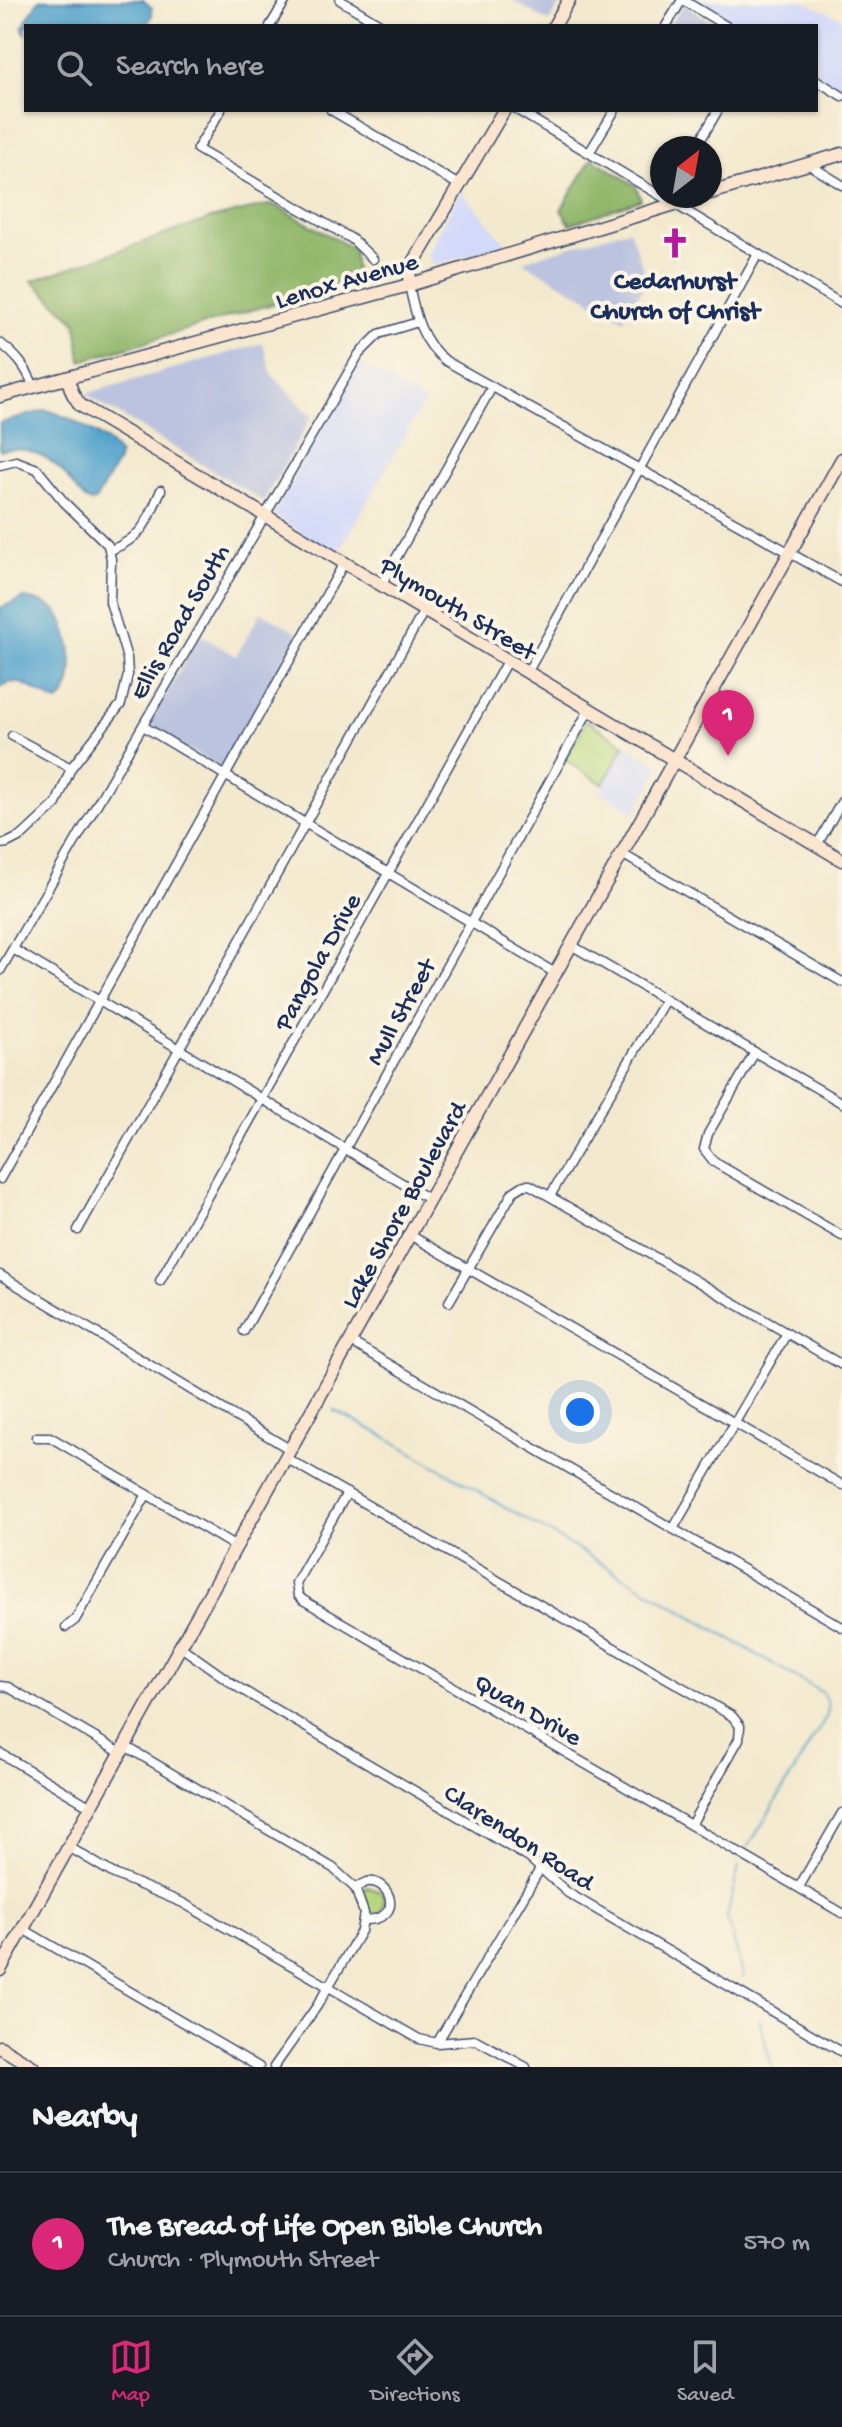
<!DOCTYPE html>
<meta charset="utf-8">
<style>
body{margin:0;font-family:"Gochi Hand",sans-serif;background:#20242c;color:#f1f3f6}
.compass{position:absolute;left:650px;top:136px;width:72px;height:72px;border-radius:50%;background:#171b24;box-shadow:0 2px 6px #0004;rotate:31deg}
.you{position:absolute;left:580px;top:1412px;width:28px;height:28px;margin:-20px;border:6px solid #fff;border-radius:50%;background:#1a73e8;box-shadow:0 0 0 12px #1a73e833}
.badge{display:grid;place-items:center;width:52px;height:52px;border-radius:50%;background:#db2777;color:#fff;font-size:26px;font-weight:700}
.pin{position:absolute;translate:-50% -66px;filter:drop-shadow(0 2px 4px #0008)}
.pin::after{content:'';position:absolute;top:42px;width:28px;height:24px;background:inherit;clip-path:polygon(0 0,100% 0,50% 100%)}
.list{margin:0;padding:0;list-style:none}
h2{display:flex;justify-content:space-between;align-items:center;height:104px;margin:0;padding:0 32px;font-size:34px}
h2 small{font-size:26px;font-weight:400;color:#9ea1a6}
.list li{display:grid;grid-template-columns:52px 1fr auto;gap:24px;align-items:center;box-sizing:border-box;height:144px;padding:0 32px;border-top:2px solid #363941}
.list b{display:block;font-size:30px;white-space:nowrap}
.list p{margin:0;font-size:26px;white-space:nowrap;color:#9ea1a6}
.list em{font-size:26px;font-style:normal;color:#9ea1a6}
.icon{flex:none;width:44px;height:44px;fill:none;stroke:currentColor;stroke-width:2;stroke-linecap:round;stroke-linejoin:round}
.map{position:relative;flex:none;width:842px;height:2067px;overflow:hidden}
.search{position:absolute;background:#171b24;box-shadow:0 2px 6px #0004;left:24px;right:24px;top:24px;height:88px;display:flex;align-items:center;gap:20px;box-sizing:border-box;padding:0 28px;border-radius:0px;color:#9ea1a6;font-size:30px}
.sheet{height:248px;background:#171b24}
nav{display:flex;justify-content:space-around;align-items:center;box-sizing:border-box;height:112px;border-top:2px solid #363941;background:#171b24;font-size:22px;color:#9ea1a6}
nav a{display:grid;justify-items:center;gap:4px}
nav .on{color:#db2777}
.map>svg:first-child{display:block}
.built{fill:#d2d9f9}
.industrial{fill:#bcc3de}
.green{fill:#b8d67d;stroke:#6a826e;stroke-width:2}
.forest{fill:#92b76c;stroke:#567365;stroke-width:2}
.water{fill:#52a3cc;stroke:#366995;stroke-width:2}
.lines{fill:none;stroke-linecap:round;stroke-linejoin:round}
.stream{stroke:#52a3cc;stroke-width:2}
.street-casing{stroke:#3b4b6f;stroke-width:11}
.secondary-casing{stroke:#3b4b6f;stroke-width:15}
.street{stroke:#fff;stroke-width:8}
.secondary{stroke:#fbe5cf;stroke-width:12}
.labels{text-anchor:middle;stroke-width:8;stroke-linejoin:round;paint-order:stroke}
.street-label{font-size:26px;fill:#1b2f5e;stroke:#fcf5e5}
.poi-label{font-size:26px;font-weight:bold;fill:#1b2f5e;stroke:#fcf5e5}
</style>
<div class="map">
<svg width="842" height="2067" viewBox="0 0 842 2067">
<rect width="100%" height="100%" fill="#fcf5e5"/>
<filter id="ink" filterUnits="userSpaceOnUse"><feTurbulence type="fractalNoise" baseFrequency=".0125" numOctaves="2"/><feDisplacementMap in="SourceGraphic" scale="16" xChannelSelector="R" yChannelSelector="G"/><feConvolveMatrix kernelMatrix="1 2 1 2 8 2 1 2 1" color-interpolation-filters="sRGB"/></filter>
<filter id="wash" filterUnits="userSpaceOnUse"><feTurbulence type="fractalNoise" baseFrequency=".006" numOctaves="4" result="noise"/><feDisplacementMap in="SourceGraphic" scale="32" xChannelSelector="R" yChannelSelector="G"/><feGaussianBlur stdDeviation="1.8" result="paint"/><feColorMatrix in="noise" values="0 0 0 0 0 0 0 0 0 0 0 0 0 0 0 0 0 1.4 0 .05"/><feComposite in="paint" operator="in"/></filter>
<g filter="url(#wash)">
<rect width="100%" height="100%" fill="#f3e9ce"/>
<g class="built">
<path d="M690 0H799L842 18V90L816 75V26H734Z"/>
<path d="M461 190 506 244 434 265 428 256 429 251Z"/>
<path d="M358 362 425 401 337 554 276 517 275 512Z"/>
<path d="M625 745 661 766 635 812 600 792Z"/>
</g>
<g class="industrial">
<path d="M512 0H563L549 22Z"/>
<path d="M683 6H686L718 26H669Z"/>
<path d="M629 229 647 280 624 320 522 261Z"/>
<path d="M263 343 272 375 312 416 263 501 85 394Z"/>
<path d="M261 612 301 634 228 765 219 767 156 731 151 721 200 635 236 656Z"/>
</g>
<g class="green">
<path d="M587 720 625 745 603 784 565 760Z"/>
<path d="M367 1887 382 1892 385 1900 380 1914 370 1916 363 1891Z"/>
</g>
<g class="forest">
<path d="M592 158 636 186 641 200 570 224 561 210Z"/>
<path d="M272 204 354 249 356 279 81 361 76 322 32 281 210 219Z"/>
</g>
<g class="water">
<path d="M39 0H143L152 8V16L146 26H26V34L22 28Z"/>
<path d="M46 410C65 415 109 437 119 454L118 461 95 501 90 502C76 494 71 480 60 469 43 453 22 446 0 450V423Z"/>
<path d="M24 598C34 599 51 604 58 613 72 634 80 685 58 702 39 696 18 671 0 688V608Z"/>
</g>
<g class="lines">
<g class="stream">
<path d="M333 1410 386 1437 821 1692C828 1701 830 1706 826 1717L749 1846"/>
<path d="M739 1866 727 1917 744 1978"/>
<path d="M759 2019 772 2067"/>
</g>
</g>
</g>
<g filter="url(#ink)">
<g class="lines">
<g class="street-casing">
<g id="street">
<path d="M340 0 383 26"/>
<path d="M683 0 726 26"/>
<path d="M270 26 286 0"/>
<path d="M666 26 682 0"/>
<path d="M816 80 842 96"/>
<path d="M221 110 197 149 352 239 373 259"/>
<path d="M331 110 459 185"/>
<path d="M517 110 842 304"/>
<path d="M696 148 718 110"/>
<path d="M589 153 615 110"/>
<path d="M808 164 842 185"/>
<path d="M409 285C415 314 421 342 446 361L842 582"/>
<path d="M0 343C17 356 26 367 34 387"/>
<path d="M0 465 16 461 37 469 64 502 108 545 111 559 110 602 127 658 128 675 121 704 71 768 56 804 23 835 7 843 0 844"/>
<path d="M111 550C144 536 147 522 161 490"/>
<path d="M381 585 492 387"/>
<path d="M527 673 758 254"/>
<path d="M143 726 555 973"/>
<path d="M12 736 71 768"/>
<path d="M817 845 842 801"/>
<path d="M622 854 842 982"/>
<path d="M571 945 842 1103"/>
<path d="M13 949 430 1200"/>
<path d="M0 971 359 354 379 334 418 322"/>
<path d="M755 1052 708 1134 704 1149 714 1162 842 1236"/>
<path d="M0 1179 344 563"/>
<path d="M550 1196 665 1000"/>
<path d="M78 1230 424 611"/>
<path d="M410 1235 842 1485"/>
<path d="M0 1275 291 1450"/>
<path d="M160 1281 507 661"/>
<path d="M449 1302 513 1192 524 1185H530L842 1365"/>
<path d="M244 1331 589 710"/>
<path d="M351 1342 842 1627"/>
<path d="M37 1437H50L236 1547"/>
<path d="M286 1458 732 1716 740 1726 739 1739 691 1825"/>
<path d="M347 1493 296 1583 298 1595 303 1600 842 1913"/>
<path d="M673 1529 787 1333"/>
<path d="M66 1627 75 1620 147 1494"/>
<path d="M181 1647 239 1688 529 1858 568 1893 842 2052"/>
<path d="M0 1686 8 1687 121 1753"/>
<path d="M125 1746 333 1868 355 1888 364 1913 361 1931 317 2006 274 2067"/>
<path d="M0 1753 91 1807"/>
<path d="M69 1847 114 1874 183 1903 419 2039 437 2043 476 2040 526 2067"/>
<path d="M799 1887 842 1813"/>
<path d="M355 1888C359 1886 363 1883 367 1882 389 1878 407 1920 364 1920"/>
<path d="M23 1929 259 2067"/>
<path d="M437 2043 540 1869"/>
</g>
</g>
<g class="secondary-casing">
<g id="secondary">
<path d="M554 26 569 0"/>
<path d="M710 193 842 154"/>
<path d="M409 285 410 269 504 110"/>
<path d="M67 378 73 394 80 405 842 860"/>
<path d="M0 396 409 285 701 196"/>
<path d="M0 1970 842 459"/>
<path d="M0 2047 33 2067"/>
</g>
</g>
<use href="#street" class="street"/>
<use href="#secondary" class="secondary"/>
</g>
</g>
<defs>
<g id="church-bare" transform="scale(2.4)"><path d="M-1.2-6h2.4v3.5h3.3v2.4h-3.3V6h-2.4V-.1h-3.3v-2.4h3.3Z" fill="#b5179e" stroke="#fcf5e5" stroke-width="2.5" paint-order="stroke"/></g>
</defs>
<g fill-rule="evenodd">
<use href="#church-bare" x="675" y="243"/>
</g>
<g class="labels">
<g class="street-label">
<text transform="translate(346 279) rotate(-16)" y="9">Lenox Avenue</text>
<text transform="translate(459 607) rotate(31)" y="9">Plymouth Street</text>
<text transform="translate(178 621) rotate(-60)" y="9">Ellis Road South</text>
<text transform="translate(316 961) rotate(-61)" y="9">Pangola Drive</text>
<text transform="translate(399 1011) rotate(-61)" y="9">Mull Street</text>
<text transform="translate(402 1204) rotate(-61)" y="9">Lake Shore Boulevard</text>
<text transform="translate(529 1708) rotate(30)" y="9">Quan Drive</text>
<text transform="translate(520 1836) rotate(33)" y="9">Clarendon Road</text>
</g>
<g class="poi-label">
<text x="675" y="288">Cedarhurst<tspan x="675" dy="30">Church of Christ</tspan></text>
</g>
</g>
</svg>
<svg class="compass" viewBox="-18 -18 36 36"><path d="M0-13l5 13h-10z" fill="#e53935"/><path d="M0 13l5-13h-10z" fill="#9ea1a6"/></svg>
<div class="you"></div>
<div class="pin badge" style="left:728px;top:756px">1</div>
<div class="search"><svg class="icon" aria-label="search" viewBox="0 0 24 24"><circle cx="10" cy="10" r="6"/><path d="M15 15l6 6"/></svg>Search here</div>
</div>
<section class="sheet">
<h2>Nearby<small></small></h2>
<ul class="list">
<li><span class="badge">1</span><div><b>The Bread of Life Open Bible Church</b><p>Church · Plymouth Street</p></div><em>570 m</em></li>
</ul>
</section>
<nav>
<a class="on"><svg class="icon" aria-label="map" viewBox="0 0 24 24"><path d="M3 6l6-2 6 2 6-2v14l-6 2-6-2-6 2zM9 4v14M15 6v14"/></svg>Map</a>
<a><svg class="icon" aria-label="directions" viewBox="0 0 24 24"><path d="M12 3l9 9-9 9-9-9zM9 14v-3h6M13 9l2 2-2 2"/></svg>Directions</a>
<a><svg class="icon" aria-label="saved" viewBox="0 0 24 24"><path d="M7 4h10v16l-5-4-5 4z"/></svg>Saved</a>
</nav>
